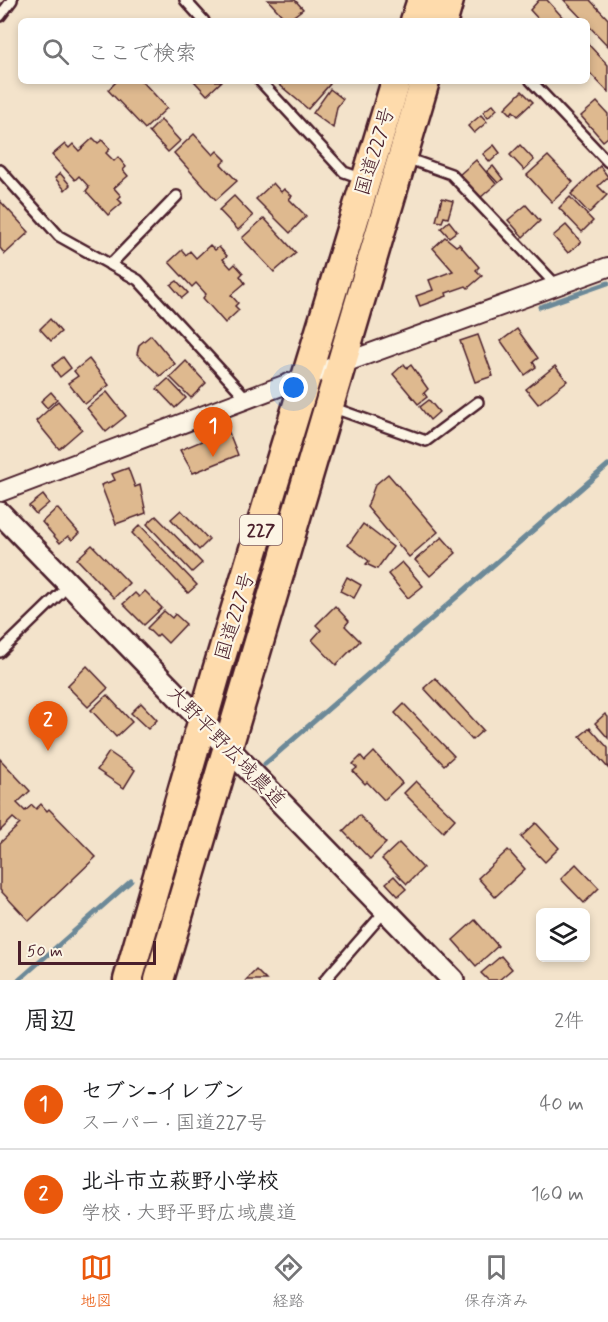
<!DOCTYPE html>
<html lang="ja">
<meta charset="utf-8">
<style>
body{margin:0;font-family:Mynerve,"Klee One",sans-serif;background:#f2f2f2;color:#202124}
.controls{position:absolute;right:18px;bottom:18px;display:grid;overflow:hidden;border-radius:9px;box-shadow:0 3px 9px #0003}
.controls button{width:54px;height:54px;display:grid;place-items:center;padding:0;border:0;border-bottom:2px solid #e0e0e0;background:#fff;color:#202124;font:30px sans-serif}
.scale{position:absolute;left:18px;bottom:15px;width:138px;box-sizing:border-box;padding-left:6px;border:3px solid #4a1f2b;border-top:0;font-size:16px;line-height:21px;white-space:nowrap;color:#4a1f2b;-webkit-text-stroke:4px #fcf5e5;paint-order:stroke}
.you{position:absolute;left:294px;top:388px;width:21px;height:21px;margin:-15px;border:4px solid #fff;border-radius:50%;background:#1a73e8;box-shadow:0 0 0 9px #1a73e833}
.badge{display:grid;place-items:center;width:39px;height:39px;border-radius:50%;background:#ea580c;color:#fff;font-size:20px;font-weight:700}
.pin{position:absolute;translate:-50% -50px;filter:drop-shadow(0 2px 3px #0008)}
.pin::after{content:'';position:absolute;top:32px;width:21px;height:18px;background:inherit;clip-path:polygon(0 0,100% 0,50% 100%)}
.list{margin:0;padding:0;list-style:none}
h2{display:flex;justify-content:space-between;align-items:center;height:78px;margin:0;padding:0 24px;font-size:26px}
h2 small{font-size:20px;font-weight:400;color:#757577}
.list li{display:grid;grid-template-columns:39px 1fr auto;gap:18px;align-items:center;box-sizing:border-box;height:90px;padding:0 24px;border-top:2px solid #e0e0e0}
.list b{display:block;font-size:22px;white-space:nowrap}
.list p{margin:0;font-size:20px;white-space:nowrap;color:#757577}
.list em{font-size:20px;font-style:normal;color:#757577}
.icon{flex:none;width:33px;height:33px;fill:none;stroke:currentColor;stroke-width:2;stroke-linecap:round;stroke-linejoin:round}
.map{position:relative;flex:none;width:608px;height:980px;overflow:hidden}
.search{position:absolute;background:#fff;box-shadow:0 3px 9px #0003;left:18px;right:18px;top:18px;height:66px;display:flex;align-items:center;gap:15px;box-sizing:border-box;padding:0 21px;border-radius:9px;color:#757577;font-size:22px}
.sheet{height:258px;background:#fff}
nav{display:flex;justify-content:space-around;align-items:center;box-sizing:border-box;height:84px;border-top:2px solid #e0e0e0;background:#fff;font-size:16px;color:#757577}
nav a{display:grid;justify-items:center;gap:3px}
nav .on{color:#ea580c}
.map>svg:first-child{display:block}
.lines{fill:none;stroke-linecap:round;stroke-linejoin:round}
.stream{stroke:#6c8998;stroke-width:5}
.building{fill:#deb98f;stroke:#4a1f2b;stroke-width:1.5}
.service-casing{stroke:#4a1f2b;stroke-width:14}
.minor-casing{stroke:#4a1f2b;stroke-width:22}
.tertiary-casing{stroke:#4a1f2b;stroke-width:26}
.trunk-casing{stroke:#4a1f2b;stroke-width:33}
.service{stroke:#fcf5e5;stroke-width:9}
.minor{stroke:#fcf5e5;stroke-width:18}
.tertiary{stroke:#fcf5e5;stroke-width:21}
.trunk{stroke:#fedbac;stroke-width:28}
.labels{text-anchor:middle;stroke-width:4.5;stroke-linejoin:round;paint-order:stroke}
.shield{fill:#fcf5e5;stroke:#7f5f63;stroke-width:1.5}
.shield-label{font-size:18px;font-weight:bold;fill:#4a1f2b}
.street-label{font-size:20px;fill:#4a1f2b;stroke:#fcf5e5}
</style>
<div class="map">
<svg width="608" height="980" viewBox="0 0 608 980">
<rect width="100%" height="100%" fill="#f3e3cb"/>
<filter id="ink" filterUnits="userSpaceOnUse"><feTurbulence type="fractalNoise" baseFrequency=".0167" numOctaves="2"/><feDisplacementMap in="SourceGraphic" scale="12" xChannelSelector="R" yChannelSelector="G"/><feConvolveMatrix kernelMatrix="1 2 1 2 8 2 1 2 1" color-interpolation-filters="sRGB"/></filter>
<g filter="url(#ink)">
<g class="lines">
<g class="stream">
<path d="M540 307 608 283"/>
<path d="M265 764 608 465"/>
<path d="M19 980 131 881"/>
</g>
</g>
<g class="building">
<path d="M268 0H295L303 9 287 21Z"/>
<path d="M539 0H547L566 21H540L530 10Z"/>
<path d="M564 0H590L608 19V46Z"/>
<path d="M587 43 608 65V92L587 70Z"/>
<path d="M117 81H142L167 108 145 129 108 90Z"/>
<path d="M194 81H222L207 95Z"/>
<path d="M275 81H326L330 84 308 109Z"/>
<path d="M330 89 343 99 337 107 333 128 313 113Z"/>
<path d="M522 91 533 102 518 116 513 111 511 114 505 108Z"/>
<path d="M597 102 608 114V137L603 141 581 116Z"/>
<path d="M493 104 497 109 488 118 483 112Z"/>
<path d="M481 115 487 122 474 133 468 126Z"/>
<path d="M161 120 180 141 168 152 149 132Z"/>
<path d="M194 134 213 155 217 151 226 160 221 164 237 181 216 200 174 153Z"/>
<path d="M93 138 98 143 102 140 110 149 106 153 114 161 118 157 126 167 123 170 128 176 114 188 121 196 118 199 122 203 108 215 86 191 89 187 79 176 75 180 52 155 65 144 69 148 73 144 79 151Z"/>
<path d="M494 145 500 153 490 162 483 154Z"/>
<path d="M520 145 534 160 524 170 510 155Z"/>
<path d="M548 156 573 182 552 202 527 175Z"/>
<path d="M476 160 496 184 480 198 459 175Z"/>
<path d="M493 166 503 179 498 183 487 171Z"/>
<path d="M600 166 608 177 598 186 607 195 589 213 571 194Z"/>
<path d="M60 173 70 185 65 190 55 178Z"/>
<path d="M273 183 281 192 284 189 292 196 289 199 306 216 290 233 256 199Z"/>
<path d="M234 196 253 216 238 230 219 210Z"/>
<path d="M570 197 593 221 582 232 559 208Z"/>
<path d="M442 198 453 201 448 218 444 217 442 222 436 221Z"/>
<path d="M0 201 29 232 5 254 0 248Z"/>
<path d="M526 205 540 221 523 237 508 220Z"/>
<path d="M264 218 296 253 274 272 242 238Z"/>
<path d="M449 221 457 231 449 237 441 228Z"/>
<path d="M566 225 581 242 568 253 553 236Z"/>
<path d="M445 237 456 246 459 244 479 267 476 270 482 276 468 288 466 286 446 293 447 296 420 306 416 296 433 290 429 280 453 271 433 248Z"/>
<path d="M210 245 215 250 219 247 227 256 223 259 231 268 235 264 243 273 240 276 245 283 231 295 238 303 235 306 239 310 225 323 203 298 206 294 196 283 192 287 169 262 182 250 186 255 190 251 196 258Z"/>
<path d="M177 281 188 293 182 298 171 285Z"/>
<path d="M50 319 61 332 51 341 40 329Z"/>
<path d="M517 329 538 358 533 362 536 367 525 375 501 341Z"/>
<path d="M151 335 175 364 160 376 137 354 139 345Z"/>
<path d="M478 335 493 376 475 382 460 341Z"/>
<path d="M63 357 71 368 60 377 52 366Z"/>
<path d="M89 359 109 385 85 404 68 383 78 376 74 371Z"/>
<path d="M186 361 206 383 191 398 170 377Z"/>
<path d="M404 364 407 368 411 365 428 389 424 393 427 397 418 404 393 374Z"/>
<path d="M555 366 567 381 538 404 526 389Z"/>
<path d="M168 379 186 398 175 408 157 389Z"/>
<path d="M51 392 57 399 47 408 41 401Z"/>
<path d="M107 392 126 416 106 432 87 408Z"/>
<path d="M429 400 439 412 430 420 420 407Z"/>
<path d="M58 401 82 429 59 449 36 421Z"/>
<path d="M228 430 238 455 193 473 180 450Z"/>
<path d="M128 468 135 487 140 485 146 513 116 524 101 485 115 480 112 474Z"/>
<path d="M388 474 438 532 409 557 367 507 375 485Z"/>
<path d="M43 495 49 503 36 514 29 506Z"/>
<path d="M57 508 79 533 72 540 68 536 60 543 42 522Z"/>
<path d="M181 510 209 540 199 550 171 519Z"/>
<path d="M156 516 202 563 192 572 147 524Z"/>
<path d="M363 524 393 547 377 569 366 564 369 561 348 545Z"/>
<path d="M140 525 197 585 188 593 132 533Z"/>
<path d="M442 537 456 553 430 576 415 560Z"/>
<path d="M92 545 129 583 114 598 77 559Z"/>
<path d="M402 562 423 586 408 598 388 574Z"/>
<path d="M347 577 361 585 354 598 340 591Z"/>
<path d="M145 591 162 608 144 625 123 604 135 593 139 597Z"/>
<path d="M335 606 349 621 345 626 360 641 336 665 312 640 321 630 316 625Z"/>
<path d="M164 611 172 618 175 614 186 624 168 643 159 634 156 637 147 628Z"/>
<path d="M87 666 108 688 88 707 67 686Z"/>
<path d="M435 678 483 730 472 740 424 688Z"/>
<path d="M107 695 132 722 116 737 91 710Z"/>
<path d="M141 703 157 720 148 729 131 713Z"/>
<path d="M404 704 454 756 444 765 395 713Z"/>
<path d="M605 714 608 717V738L595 723Z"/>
<path d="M590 728 608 748V768L580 736Z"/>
<path d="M109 752 135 770 124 788 97 770Z"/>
<path d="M374 752 402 783 384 800 367 782 365 784 353 771 357 768 353 764 361 756 365 761Z"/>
<path d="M0 759 30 791 17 803 25 811 32 805 36 809 41 804 47 811 49 809 96 857 29 921 0 890V843L20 824 13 818 0 831Z"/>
<path d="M416 781 455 819 443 832 404 793Z"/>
<path d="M359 815 386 843 370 859 343 831Z"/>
<path d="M536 823 559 848 545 862 521 837Z"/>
<path d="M399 843 423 868 407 884 382 859Z"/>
<path d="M508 850 525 869 495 897 478 878Z"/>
<path d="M576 864 599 888 584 903 561 879Z"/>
<path d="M394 876 406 889 398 896 386 883Z"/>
<path d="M475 920 498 946 476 966 453 940Z"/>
<path d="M501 956 512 969 499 980H488L481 973Z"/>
<path d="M256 970 266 980H246Z"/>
</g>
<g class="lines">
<g class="service-casing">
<g id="service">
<path d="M185 0 204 21"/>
<path d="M0 16 12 0"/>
<path d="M260 81 344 172 364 179"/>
<path d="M531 81 608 162"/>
<path d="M406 158 451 174 557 286"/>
<path d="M0 170 59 236 138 280 247 399"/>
<path d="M110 265 177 196"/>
<path d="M331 407 426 441 478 402"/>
<path d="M0 652 69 585"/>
<path d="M325 980 386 910"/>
</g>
</g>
<g class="minor-casing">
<path id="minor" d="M0 492 308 376 608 267"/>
</g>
<g class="tertiary-casing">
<path id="tertiary" d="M0 513 453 980"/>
</g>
<g class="trunk-casing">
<g id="trunk">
<path d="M415 21 422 0"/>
<path d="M443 21 449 0"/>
<path d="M128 980 216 674 396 81"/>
<path d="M159 980 425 81"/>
</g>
</g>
<use href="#service" class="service"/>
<use href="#minor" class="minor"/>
<use href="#tertiary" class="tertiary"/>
<use href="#trunk" class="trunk"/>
</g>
</g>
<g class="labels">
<rect class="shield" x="240" y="515" width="42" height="30" rx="4.5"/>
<g class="shield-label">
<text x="261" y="536">227</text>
</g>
<g class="street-label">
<text transform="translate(374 151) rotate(-73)" y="7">国道227号</text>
<text transform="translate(234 616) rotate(-73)" y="7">国道227号</text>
<text transform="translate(227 746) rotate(46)" y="7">大野平野広域農道</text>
</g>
</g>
</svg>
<div class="controls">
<button><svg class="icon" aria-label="layers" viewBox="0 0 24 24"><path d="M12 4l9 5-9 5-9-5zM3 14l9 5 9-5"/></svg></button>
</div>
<div class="scale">50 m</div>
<div class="you"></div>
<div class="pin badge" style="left:213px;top:457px">1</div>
<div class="pin badge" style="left:48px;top:751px">2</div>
<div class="search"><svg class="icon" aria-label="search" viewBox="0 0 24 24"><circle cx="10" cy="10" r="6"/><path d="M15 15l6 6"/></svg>ここで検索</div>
</div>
<section class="sheet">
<h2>周辺<small>2件</small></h2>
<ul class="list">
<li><span class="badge">1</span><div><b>セブン-イレブン</b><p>スーパー · 国道227号</p></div><em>40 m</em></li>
<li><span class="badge">2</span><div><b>北斗市立萩野小学校</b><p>学校 · 大野平野広域農道</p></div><em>160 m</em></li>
</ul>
</section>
<nav>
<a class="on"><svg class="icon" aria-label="map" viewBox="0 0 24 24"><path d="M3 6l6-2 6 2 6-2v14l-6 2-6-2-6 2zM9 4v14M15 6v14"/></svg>地図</a>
<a><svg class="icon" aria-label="directions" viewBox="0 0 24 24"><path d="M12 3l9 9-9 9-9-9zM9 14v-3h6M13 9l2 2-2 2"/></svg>経路</a>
<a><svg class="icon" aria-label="saved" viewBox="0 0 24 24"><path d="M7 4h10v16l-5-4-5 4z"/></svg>保存済み</a>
</nav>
